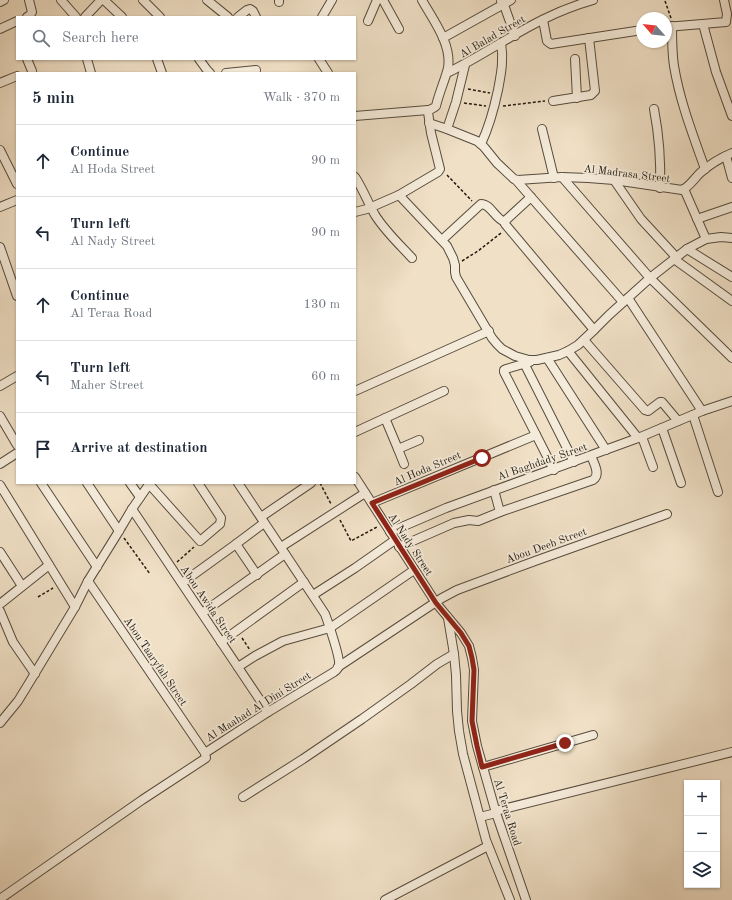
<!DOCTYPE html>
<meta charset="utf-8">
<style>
body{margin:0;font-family:"Old Standard TT",serif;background:#f2f2f3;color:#1f2937}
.controls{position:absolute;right:12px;bottom:12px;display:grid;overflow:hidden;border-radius:0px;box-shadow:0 1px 3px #0004}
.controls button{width:36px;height:36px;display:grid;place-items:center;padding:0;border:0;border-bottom:1px solid #e0e1e3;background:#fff;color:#1f2937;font:20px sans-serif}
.compass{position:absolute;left:636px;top:12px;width:36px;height:36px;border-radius:50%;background:#fff;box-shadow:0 1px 3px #0004;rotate:298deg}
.stop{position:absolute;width:12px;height:12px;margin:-9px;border:3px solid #8f2418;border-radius:50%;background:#fff}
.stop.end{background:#8f2418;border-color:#fff;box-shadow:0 1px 4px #0008}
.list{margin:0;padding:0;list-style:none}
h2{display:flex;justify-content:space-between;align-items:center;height:52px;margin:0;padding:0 16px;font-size:17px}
h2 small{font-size:13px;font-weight:400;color:#747a83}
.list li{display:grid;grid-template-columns:26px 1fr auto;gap:12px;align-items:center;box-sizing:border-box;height:72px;padding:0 16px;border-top:1px solid #e0e1e3}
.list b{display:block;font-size:15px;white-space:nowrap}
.list p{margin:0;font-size:13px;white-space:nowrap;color:#747a83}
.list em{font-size:13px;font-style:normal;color:#747a83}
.icon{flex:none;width:22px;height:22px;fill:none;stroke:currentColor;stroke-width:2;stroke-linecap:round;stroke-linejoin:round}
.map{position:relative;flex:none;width:732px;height:900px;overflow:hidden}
.search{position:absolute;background:#fff;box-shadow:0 1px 3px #0004;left:16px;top:16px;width:340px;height:44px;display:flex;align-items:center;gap:10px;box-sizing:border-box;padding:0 14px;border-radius:0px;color:#747a83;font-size:15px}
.panel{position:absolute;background:#fff;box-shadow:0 1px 3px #0004;left:16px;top:72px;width:340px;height:412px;border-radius:0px}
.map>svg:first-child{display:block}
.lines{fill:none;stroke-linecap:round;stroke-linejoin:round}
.minor-casing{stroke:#564c3d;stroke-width:10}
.path{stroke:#221a0f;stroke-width:1.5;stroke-dasharray:3 2;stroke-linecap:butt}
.minor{stroke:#f5ebda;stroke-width:8}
.route{stroke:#8f2418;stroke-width:5}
.labels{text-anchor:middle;stroke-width:3.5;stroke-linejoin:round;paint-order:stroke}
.street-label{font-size:11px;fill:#221a0f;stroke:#f5ebda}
</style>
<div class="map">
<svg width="732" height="900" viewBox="0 0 732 900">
<rect width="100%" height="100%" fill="#f0e0c6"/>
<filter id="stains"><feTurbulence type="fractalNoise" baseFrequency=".005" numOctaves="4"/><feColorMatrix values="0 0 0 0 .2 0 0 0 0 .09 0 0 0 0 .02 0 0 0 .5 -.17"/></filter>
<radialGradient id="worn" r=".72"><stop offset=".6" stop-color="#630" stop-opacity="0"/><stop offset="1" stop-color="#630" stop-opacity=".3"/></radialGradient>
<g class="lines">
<g class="minor-casing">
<g id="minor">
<path d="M61 0 76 17"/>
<path d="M104 0 122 17"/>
<path d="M143 0 160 17"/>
<path d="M207 0 228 17"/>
<path d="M383 0 399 29"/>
<path d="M422 0C433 20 452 44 448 68 445 80 439 93 436 106 434 109 430 108 428 112L431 133 440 169 438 172 399 195 447 246 453 258 455 265V272L456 277 492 338 497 344 502 349 515 356 529 360H537L559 355 568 351 578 345 594 330 609 315 650 278 687 249 706 239 721 237 732 238"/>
<path d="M501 1 504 5 515 36"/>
<path d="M0 2 4 0"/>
<path d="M279 2V0"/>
<path d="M27 17 30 15 32 12 29 0"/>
<path d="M85 17 101 0"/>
<path d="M238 17 247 10 250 9 253 11 256 17"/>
<path d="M322 17 332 0"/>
<path d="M543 20 547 41 551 44 642 30"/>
<path d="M368 21 377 0"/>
<path d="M703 24 716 72 732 116"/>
<path d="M672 26C672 40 672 53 674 66 680 102 693 135 705 169"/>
<path d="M666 27 726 22 727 14 724 0"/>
<path d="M0 29 17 21"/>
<path d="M443 38 511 0"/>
<path d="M27 59 32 71"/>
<path d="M87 59 91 73"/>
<path d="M157 59 162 73"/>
<path d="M199 59 207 70 210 73"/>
<path d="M319 59 328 73"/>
<path d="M575 59 577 98"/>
<path d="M226 73 256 70"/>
<path d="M447 73C480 57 511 35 544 19 560 11 576 5 593 0"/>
<path d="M0 83 17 76"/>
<path d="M553 101 591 95 595 91 589 38"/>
<path d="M654 109C659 135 661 161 660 188"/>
<path d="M355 116 428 110"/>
<path d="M429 123 447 129 477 141 484 147 497 163 514 179 518 180 562 177 588 178 614 180 682 190C689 187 694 179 700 173 709 165 720 158 732 153"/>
<path d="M447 129 456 102 465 65"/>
<path d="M542 129 554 178"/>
<path d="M481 144C489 127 494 109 498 90 501 74 504 60 501 43"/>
<path d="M0 150 17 184"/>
<path d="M726 156 732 178"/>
<path d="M355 177C363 189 368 203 375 215 385 231 399 244 412 258"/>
<path d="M562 177 650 278 732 358"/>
<path d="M516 180 623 302"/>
<path d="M614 180 641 219 676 257"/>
<path d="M684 189 706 239"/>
<path d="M531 197 506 220 505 224 594 330"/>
<path d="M0 207 17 200"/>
<path d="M355 212 367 209 399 195"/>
<path d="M697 219 732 207"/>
<path d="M442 240 481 204C491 204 495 219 505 222"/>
<path d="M0 247 17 296"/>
<path d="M687 249 732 277"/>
<path d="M674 259 732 301"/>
<path d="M628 298 702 411"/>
<path d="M584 340 645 410 648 411 660 402H662L678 421"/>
<path d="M568 351 638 438"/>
<path d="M547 358 606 450"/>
<path d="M530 362 506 369 504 370V372L554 470"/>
<path d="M524 363 574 462"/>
<path d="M0 386 17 376"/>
<path d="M355 391 489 331"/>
<path d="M693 415 718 492"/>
<path d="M0 416 17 445"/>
<path d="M385 418 398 449 419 440"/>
<path d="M662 428 681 483"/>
<path d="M355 432 444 391"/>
<path d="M642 437 653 467"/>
<path d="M398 449 404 464"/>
<path d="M0 464 17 453"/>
<path d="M355 477 436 603 461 633 469 646 472 658 474 670 472 721 477 746 496 813 526 900"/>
<path d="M41 483 97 567"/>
<path d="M87 483 119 531"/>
<path d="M130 483 140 497"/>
<path d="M149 484 200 541 220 524 221 518 198 483"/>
<path d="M0 485 75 607"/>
<path d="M372 503 536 435"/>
<path d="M132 509 268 712"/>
<path d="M500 512 593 480C601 475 594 463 591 456"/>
<path d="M261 517 311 483"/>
<path d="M390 532 446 508 638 438 702 411 732 401"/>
<path d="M281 547 365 493"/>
<path d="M399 547 454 523 469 520 478 521 500 512 494 490"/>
<path d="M0 552 22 586"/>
<path d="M257 575 236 544 264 523"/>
<path d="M88 581 205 753"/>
<path d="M182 583 236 544"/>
<path d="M313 595 355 568 395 540"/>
<path d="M0 604 49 565"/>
<path d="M0 611 13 642 35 674"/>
<path d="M202 613 285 554"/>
<path d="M448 618 454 654 456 675 457 711 459 731 463 754 486 840 510 900"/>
<path d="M221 642 304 582"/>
<path d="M238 667 255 656 283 641 330 628 414 570"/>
<path d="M338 667 442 598 457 590 535 561 667 514"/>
<path d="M0 723 18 701 26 688 75 607 88 581 119 531 132 509 150 483"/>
<path d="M483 767 593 735"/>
<path d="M243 797 303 759 362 719 411 684 437 664 454 654"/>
<path d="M495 811 732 752"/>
<path d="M480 817 496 813"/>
<path d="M0 899 142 800 206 758 205 753 268 712 334 672C337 670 339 668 339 664 340 657 328 622 325 614L238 483"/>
<path d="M385 900 488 846"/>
</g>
</g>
<g class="path">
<path d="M665 1 671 18"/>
<path d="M468 89 490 93"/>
<path d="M464 103 486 106"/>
<path d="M503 106 545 101"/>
<path d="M447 175 472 201"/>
<path d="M462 261 478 251 501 233"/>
<path d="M320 483 331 504"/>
<path d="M340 520 351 541 377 527"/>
<path d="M124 538 150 574"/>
<path d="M177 562 194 547"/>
<path d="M38 597 53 588"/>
<path d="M242 638 250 650"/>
</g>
<use href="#minor" class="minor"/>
</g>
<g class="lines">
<path class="route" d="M482 458 372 503 436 603 461 633 469 646 472 658 474 670 472 721 477 746 482 767 565 743"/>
</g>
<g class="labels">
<g class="street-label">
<text transform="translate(492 36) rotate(-30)" y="4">Al Balad Street</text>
<text transform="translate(627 173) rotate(7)" y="4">Al Madrasa Street</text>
<text transform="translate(542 461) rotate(-19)" y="4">Al Baghdady Street</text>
<text transform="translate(427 468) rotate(-23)" y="4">Al Hoda Street</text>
<text transform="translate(411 544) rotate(57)" y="4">Al Nady Street</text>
<text transform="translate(546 545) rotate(-20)" y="4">Abou Deeb Street</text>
<text transform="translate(209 604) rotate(56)" y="4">Abou Awida Street</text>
<text transform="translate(156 661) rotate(56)" y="4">Abou Taaryfah Street</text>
<text transform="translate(258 706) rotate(-32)" y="4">Al Maahad Al Dini Street</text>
<text transform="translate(508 812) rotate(73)" y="4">Al Teraa Road</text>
</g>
</g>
<rect width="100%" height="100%" filter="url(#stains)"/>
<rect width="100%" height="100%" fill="url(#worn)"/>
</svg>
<div class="controls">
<button>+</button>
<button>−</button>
<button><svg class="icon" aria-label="layers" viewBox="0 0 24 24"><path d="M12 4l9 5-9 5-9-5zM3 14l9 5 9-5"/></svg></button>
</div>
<svg class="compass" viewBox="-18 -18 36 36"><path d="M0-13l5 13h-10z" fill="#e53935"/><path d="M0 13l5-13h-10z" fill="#747a83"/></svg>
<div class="stop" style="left:482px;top:458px"></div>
<div class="stop end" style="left:565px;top:743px"></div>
<div class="search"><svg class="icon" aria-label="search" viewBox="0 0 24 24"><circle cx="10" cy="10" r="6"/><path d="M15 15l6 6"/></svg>Search here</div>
<section class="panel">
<h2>5 min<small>Walk · 370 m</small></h2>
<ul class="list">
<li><svg class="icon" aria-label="ahead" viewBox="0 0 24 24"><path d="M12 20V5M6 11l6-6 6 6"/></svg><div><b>Continue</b><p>Al Hoda Street</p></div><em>90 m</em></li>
<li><svg class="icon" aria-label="left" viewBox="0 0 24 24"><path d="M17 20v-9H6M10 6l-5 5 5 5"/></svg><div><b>Turn left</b><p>Al Nady Street</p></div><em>90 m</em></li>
<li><svg class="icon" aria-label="ahead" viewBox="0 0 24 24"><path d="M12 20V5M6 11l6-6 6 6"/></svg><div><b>Continue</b><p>Al Teraa Road</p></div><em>130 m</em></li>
<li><svg class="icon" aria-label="left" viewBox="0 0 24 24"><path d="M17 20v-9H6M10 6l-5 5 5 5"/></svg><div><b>Turn left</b><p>Maher Street</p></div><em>60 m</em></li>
<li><svg class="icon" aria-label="arrive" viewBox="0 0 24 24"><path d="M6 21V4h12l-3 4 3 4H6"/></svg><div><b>Arrive at destination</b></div></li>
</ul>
</section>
</div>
